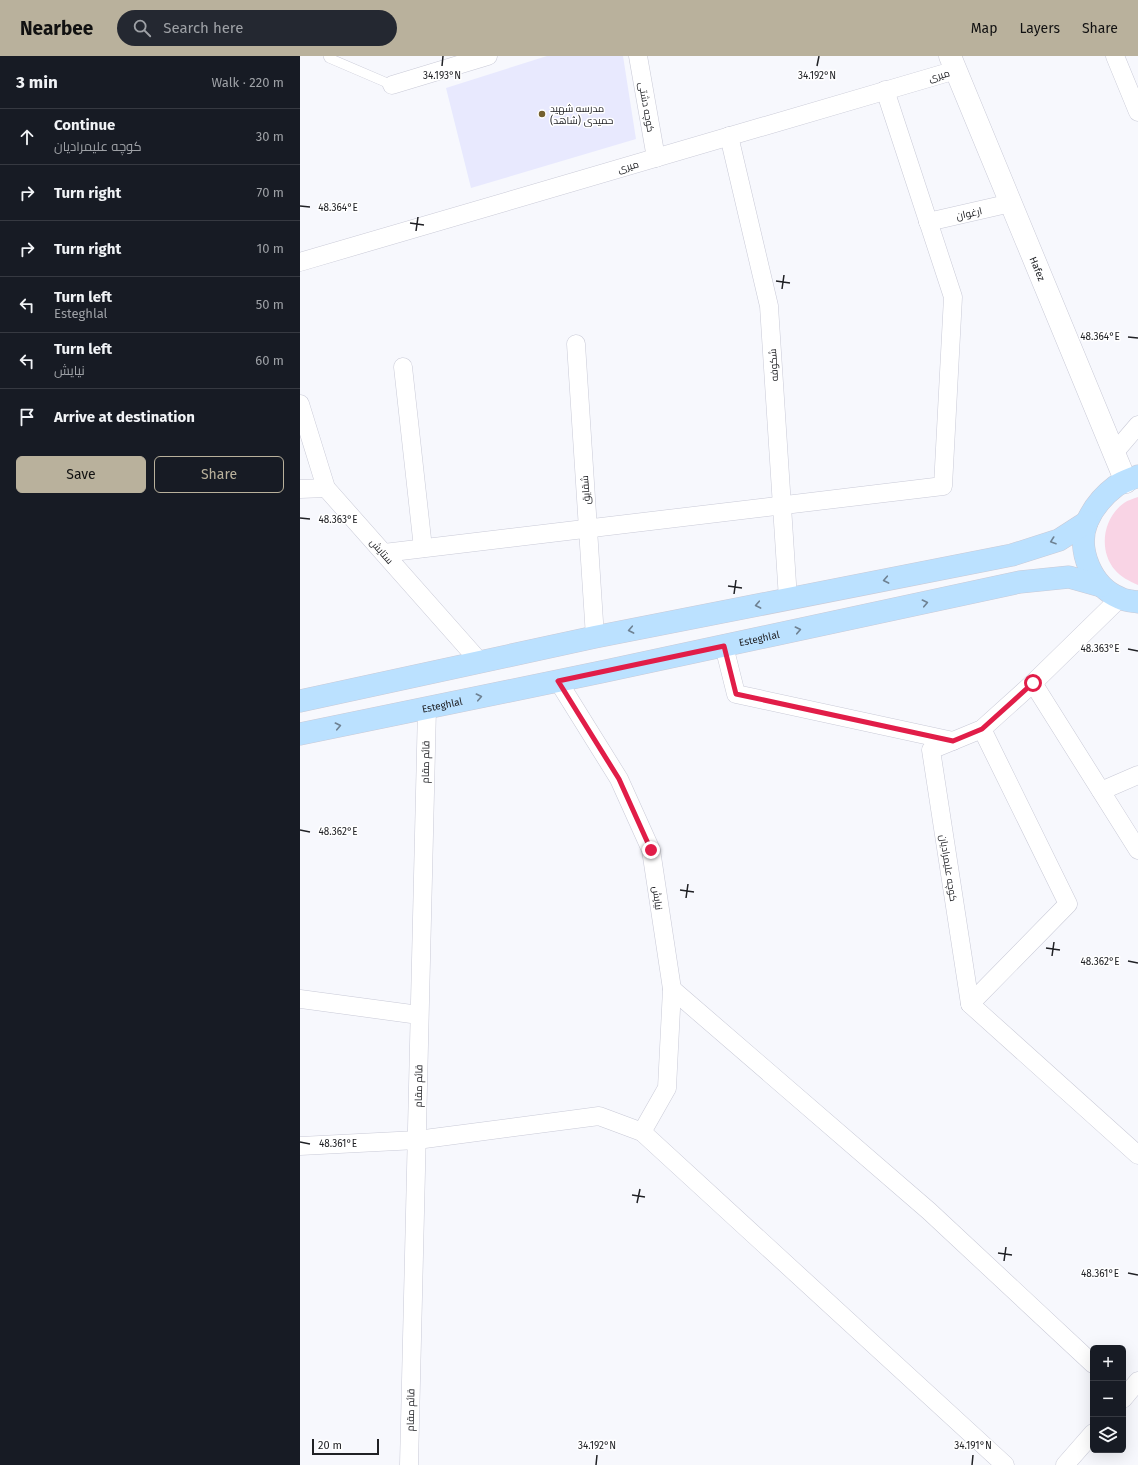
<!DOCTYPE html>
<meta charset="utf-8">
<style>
body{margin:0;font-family:"Fira Sans",Cairo,sans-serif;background:#242831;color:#f1f3f6}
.controls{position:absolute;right:12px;bottom:12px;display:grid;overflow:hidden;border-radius:6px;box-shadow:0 4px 16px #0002}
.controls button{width:36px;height:36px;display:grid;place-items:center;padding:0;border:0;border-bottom:1px solid #363941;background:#171b24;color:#f1f3f6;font:20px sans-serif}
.scale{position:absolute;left:12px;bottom:10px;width:67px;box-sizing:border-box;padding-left:4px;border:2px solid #202125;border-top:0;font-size:11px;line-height:14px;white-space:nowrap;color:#202125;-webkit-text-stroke:3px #fff;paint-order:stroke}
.stop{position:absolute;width:12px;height:12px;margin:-9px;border:3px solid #e11d48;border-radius:50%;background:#fff}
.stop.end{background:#e11d48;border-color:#fff;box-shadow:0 1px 4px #0008}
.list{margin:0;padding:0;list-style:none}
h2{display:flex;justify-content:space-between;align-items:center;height:52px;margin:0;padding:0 16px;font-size:17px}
h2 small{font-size:13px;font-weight:400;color:#9ea1a6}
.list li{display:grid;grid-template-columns:26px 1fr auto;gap:12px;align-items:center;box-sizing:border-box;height:56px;padding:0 16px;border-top:1px solid #363941}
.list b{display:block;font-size:15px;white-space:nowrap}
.list p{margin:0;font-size:13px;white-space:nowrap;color:#9ea1a6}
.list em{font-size:13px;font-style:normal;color:#9ea1a6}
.actions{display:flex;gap:8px;padding:12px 16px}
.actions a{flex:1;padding:9px 0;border:1px solid #b9b19c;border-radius:6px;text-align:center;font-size:14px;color:#b9b19c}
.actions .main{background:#b9b19c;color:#111}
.icon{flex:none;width:22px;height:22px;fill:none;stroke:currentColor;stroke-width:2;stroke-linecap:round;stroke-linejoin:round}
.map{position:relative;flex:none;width:838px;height:1409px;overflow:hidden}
header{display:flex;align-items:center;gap:24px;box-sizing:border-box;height:56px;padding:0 20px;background:#b9b19c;color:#111}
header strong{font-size:19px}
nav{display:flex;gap:22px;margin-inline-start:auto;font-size:14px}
.search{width:280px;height:36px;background:#242831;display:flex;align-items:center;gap:10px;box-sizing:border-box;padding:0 14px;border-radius:22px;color:#9ea1a6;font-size:15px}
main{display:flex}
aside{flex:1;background:#171b24}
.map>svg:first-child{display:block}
.built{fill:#e8e9fe}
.green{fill:#f9d4e5}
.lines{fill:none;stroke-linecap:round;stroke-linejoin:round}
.service-casing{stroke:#c9cad7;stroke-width:10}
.minor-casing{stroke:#c9cad7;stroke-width:19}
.tertiary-casing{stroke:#c9cad7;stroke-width:23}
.secondary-casing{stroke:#c9cad7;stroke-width:23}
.service{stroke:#fff;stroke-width:9}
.minor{stroke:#fff;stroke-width:18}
.tertiary{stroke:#fff;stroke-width:22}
.secondary{stroke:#bbe1ff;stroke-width:22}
.oneway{stroke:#6e8192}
.route{stroke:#e11d48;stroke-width:5}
.ticks{fill:none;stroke:#202125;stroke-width:1.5}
.poi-dot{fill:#74602f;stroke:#fff;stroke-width:1.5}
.labels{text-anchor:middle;stroke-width:3;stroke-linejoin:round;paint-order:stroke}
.street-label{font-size:10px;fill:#202125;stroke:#fff}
.poi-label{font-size:10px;fill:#202125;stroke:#fff;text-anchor:start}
.ticks-label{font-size:10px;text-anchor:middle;fill:#202125;stroke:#fff;stroke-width:3;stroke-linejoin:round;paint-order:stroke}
</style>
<header>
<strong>Nearbee</strong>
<div class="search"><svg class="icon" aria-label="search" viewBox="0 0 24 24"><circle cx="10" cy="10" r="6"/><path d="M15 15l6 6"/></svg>Search here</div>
<nav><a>Map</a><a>Layers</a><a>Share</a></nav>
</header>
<main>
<aside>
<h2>3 min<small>Walk · 220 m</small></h2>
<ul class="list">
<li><svg class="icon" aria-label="ahead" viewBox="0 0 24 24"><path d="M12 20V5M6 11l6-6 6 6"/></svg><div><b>Continue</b><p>کوچه علیمرادیان</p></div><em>30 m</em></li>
<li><svg class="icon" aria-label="right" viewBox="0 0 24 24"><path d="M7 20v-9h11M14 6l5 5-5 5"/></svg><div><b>Turn right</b></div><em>70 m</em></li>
<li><svg class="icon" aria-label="right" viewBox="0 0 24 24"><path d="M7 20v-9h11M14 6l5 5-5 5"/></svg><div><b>Turn right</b></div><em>10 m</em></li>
<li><svg class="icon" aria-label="left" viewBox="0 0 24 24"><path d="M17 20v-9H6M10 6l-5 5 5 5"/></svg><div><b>Turn left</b><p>Esteghlal</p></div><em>50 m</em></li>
<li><svg class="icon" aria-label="left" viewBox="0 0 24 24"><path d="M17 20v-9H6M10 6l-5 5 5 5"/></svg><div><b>Turn left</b><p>نیایش</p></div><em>60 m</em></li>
<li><svg class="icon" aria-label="arrive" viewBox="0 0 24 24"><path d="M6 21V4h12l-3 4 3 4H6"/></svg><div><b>Arrive at destination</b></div></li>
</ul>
<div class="actions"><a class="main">Save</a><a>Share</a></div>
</aside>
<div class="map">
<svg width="838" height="1409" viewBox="0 0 838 1409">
<rect width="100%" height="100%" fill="#f7f8fd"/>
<path class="built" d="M247 0H323L336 83 171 132 146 32Z"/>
<path class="green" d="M838 441V529C829 525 821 521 815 514 798 494 803 462 824 447 828 444 833 443 838 441Z"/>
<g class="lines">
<g class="service-casing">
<path id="service" d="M28 0 29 2 92 29"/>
</g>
<g class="minor-casing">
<g id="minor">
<path d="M338 0 356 102"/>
<path d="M815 0 838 56"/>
<path d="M92 29 188 0"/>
<path d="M429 80 469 250 488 543"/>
<path d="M628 166 711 147"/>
<path d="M0 206 656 14"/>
<path d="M276 288 295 581"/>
<path d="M103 311 123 492"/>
<path d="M0 348 26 432 180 606"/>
<path d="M814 397 838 369"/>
<path d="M0 433 26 432"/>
<path d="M84 497 643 430 653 241 585 34"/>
<path d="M820 542 733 627 682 673 631 694 670 948 838 1099"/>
<path d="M424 590 436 638 653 685"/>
<path d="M258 625 319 723 351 794 372 933 367 1032 342 1076"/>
<path d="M733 627 838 794"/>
<path d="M801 735 838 719"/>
<path d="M372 933 629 1155 793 1308"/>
<path d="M0 943 119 959"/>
<path d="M670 948 768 848 682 673"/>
<path d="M0 1090 117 1084 299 1060 342 1076 705 1409"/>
<path d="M823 1343 838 1325"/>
<path d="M109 1409 127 652"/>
<path d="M765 1409 793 1377"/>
</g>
</g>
<g class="tertiary-casing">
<g id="tertiary">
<path id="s1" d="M650 0 826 426"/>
</g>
</g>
<g class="secondary-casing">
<g id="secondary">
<path d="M838 420C831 423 822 426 816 430 804 439 793 452 787 466 776 494 792 531 820 542 826 545 832 545 838 546"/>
<path d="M0 645 295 581 712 499 759 484 787 466"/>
<path id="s2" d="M0 678 301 616 720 526 769 521 801 530"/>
</g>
</g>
<use href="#service" class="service"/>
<use href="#minor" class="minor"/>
<use href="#tertiary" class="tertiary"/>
<use href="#secondary" class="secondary"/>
</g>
<defs><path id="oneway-chevron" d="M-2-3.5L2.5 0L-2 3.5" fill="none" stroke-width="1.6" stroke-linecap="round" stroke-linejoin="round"/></defs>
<g class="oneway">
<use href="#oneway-chevron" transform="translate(753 485) rotate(161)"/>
<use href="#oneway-chevron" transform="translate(586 524) rotate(169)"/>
<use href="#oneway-chevron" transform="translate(625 547) rotate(-12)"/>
<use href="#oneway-chevron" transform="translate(458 549) rotate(169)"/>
<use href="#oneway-chevron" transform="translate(331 574) rotate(169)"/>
<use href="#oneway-chevron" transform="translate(498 574) rotate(-12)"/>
<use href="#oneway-chevron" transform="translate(179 641) rotate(-12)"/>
<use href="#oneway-chevron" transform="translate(38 670) rotate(-12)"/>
</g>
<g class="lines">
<path class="route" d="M351 794 319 723 258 625 424 590 436 638 653 685 682 673 733 627"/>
</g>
<path class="ticks" d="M142 10 143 0M517 10 519 0M0 150 10 151M110 167 124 169M116 175 118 161M476 225 490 227M482 233 484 219M828 281 838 282M0 462 10 463M428 530 442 532M434 538 436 524M828 593 838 595M0 774 10 776M380 834 394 836M386 842 388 828M746 892 760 894M752 900 754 886M828 905 838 907M0 1086 10 1088M332 1139 345 1141M337 1147 340 1133M698 1197 712 1199M704 1205 706 1191M828 1217 838 1219M296 1409 297 1399M672 1409 673 1399"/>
<circle class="poi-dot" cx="242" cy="58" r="4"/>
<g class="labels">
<g class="street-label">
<text transform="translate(639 19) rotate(-16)" y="4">میری</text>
<text transform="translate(347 51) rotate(80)" y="4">کوچه دشتی</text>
<text transform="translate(328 110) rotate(-16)" y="4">میری</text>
<text transform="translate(669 157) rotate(-13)" y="4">ارغوان</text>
<text dy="4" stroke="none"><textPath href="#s1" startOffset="230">Hafez</textPath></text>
<text transform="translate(473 309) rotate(-94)" y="4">شکوفه</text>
<text transform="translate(285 434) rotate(-94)" y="4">شقایق</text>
<text transform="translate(82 495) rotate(49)" y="4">ستایش</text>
<text dy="4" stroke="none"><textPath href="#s2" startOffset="469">Esteghlal</textPath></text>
<text dy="4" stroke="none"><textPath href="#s2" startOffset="145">Esteghlal</textPath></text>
<text transform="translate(125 706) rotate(-89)" y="4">قائم مقام</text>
<text transform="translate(649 812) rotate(81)" y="4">کوچه علیمرادیان</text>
<text transform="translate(358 842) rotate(82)" y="4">نیایش</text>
<text transform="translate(118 1030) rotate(-89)" y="4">قائم مقام</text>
<text transform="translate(110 1354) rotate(-89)" y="4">قائم مقام</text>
</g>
<g class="poi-label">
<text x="250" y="56">مدرسه شهید<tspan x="250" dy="12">حمیدی (شاهد)</tspan></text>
</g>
</g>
<g class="ticks-label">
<text x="517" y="23">34.192°N</text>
<text x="142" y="23">34.193°N</text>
<text x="38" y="155">48.364°E</text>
<text x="800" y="284">48.364°E</text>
<text x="38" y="467">48.363°E</text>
<text x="800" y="596">48.363°E</text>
<text x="38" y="779">48.362°E</text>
<text x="800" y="909">48.362°E</text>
<text x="38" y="1091">48.361°E</text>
<text x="800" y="1221">48.361°E</text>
<text x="297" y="1393">34.192°N</text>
<text x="673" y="1393">34.191°N</text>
</g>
</svg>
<div class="controls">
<button>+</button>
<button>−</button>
<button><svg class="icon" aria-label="layers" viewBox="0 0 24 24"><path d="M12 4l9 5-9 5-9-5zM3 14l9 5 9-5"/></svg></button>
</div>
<div class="scale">20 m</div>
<div class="stop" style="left:733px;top:627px"></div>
<div class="stop end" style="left:351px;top:794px"></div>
</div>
</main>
